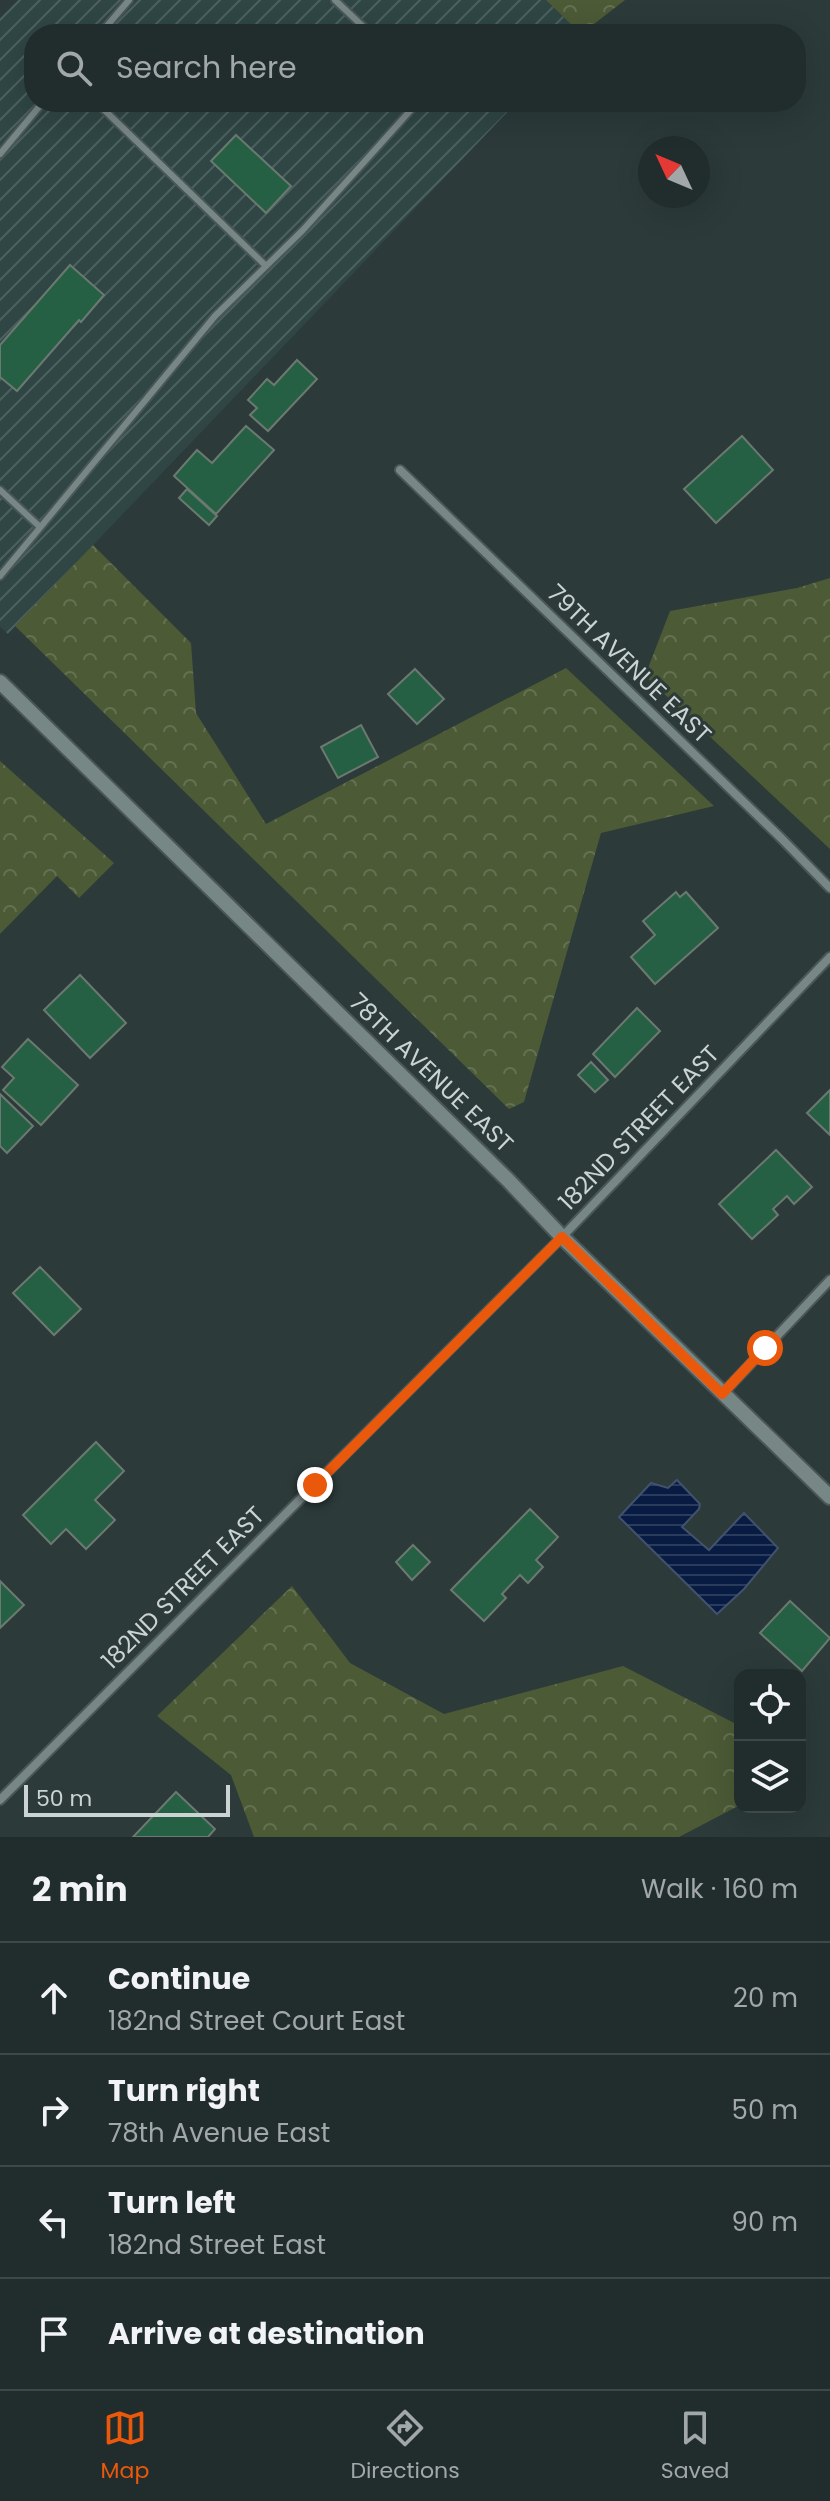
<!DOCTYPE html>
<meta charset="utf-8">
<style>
body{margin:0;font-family:Poppins,sans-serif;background:#2d3838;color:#f1f3f6}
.controls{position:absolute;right:24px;bottom:24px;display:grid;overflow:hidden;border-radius:16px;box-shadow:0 8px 32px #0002}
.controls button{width:72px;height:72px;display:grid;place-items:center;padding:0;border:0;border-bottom:2px solid #3e4848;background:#212c2c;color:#f1f3f6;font:40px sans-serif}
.compass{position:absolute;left:638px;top:136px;width:72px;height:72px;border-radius:50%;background:#212c2c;box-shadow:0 8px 32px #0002;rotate:314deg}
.scale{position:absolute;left:24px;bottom:20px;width:206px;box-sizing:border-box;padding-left:8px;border:4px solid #cbd3d3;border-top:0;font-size:22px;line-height:28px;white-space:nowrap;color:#cbd3d3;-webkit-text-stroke:6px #2c3a3a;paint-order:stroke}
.stop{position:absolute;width:24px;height:24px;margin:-18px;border:6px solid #ea580c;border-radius:50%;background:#fff}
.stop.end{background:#ea580c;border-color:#fff;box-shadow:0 2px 8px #0008}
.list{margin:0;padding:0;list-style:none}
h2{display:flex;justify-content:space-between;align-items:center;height:104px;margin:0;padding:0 32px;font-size:34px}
h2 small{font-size:26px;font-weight:400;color:#a2a7a9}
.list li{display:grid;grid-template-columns:52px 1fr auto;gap:24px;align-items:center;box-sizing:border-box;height:112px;padding:0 32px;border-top:2px solid #3e4848}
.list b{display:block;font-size:30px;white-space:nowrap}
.list p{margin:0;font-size:26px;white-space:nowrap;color:#a2a7a9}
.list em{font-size:26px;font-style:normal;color:#a2a7a9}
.icon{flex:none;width:44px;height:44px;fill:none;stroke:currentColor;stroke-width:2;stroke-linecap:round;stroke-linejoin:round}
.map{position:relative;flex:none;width:830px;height:1837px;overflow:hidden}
.search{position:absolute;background:#212c2c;box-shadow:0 8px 32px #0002;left:24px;right:24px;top:24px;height:88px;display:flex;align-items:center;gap:20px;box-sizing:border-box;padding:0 28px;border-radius:32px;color:#a2a7a9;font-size:30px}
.sheet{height:552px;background:#212c2c}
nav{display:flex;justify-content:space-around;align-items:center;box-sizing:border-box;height:112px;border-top:2px solid #3e4848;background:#212c2c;font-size:22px;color:#a2a7a9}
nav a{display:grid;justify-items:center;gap:4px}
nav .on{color:#ea580c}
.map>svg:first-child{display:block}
.industrial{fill:url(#industrial-furrows)}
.forest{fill:url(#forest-crowns)}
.water{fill:url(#water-rules);stroke:#42526e;stroke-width:2}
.building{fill:#266044;stroke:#6c7971;stroke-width:2}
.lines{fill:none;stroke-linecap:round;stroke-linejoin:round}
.service-casing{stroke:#4b5656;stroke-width:10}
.minor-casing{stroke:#4b5656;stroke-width:12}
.tertiary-casing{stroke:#4b5656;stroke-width:18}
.service{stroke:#778786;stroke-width:6}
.minor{stroke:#778786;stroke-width:8}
.tertiary{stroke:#778786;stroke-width:14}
.route{stroke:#ea580c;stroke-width:10}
.labels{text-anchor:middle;stroke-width:6;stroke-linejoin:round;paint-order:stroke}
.street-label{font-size:24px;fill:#cbd3d3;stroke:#2c3a3a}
</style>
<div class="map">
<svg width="830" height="1837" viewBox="0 0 830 1837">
<defs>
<pattern id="industrial-furrows" width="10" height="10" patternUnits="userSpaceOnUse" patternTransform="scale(2)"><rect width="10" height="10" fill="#2f4645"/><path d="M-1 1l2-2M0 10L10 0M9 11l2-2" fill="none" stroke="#4c605f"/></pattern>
<pattern id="forest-crowns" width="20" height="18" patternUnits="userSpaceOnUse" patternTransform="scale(2)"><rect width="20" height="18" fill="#4c5a36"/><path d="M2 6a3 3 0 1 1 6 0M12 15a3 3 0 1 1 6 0" fill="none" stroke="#647152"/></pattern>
<pattern id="water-rules" width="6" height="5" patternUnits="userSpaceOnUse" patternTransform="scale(2)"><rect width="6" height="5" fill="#081b42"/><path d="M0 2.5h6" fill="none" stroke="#2b3b5c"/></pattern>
</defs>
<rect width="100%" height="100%" fill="#2c3a3a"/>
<path class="industrial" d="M18 0H546L581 34H34V102H517L8 634 0 627V18Z"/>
<g class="forest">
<path d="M546 0H625L581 34Z"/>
<path d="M93 545 191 643 196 713 266 824 566 668 714 806 601 833 524 1102 509 1109 15 626Z"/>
<path d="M830 578V849L645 676 670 611 797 588Z"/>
<path d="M0 761 114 863 79 898 57 876 0 934Z"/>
<path d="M292 1586 350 1663 444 1714 623 1666 740 1726V1805L679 1837H254L231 1775 157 1716Z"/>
</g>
<path class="water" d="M677 1480 700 1504 699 1509 682 1527 709 1550 744 1513 778 1548 744 1589 717 1614 619 1517 651 1483 668 1488Z"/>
<g class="building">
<path d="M236 135 291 186 266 213 211 161Z"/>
<path d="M70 265 104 295 81 322 79 320 17 391 0 377V345Z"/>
<path d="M297 360 317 379 268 431 250 415 257 408 248 400 267 379 274 385Z"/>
<path d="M246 426 274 450 216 514 174 476 197 450 212 463Z"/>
<path d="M742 436 773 470 716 523 684 489Z"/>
<path d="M187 489 217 516 209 525 179 498Z"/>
<path d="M415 669 444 699 417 724 388 694Z"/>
<path d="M361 725 378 757 338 778 321 747Z"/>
<path d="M676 892 680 897 686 892 718 928 655 984 631 957 655 935 643 921Z"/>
<path d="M80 975 126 1023 90 1058 44 1010Z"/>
<path d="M637 1008 660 1031 615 1077 593 1054Z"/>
<path d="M28 1039 78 1085 41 1125 3 1090 14 1078 2 1067Z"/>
<path d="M591 1062 608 1080 595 1092 578 1075Z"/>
<path d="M830 1090V1135L807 1113Z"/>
<path d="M0 1094 33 1126 7 1153 0 1146Z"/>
<path d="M776 1150 812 1187 794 1204 787 1196 773 1209 778 1215 752 1239 719 1204Z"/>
<path d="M40 1267 81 1309 54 1335 13 1293Z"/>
<path d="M96 1442 124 1471 95 1500 115 1520 86 1549 66 1529 51 1544 23 1515Z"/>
<path d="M530 1509 558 1537 536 1560 543 1567 528 1583 520 1575 502 1594 506 1598 484 1621 451 1590Z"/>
<path d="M413 1545 430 1562 412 1580 396 1562Z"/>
<path d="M0 1581 24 1605 0 1628Z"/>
<path d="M790 1601 830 1638 802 1671 760 1633Z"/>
<path d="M176 1792 215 1829 208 1837H133Z"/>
</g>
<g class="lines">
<g class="service-casing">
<g id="service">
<path d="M335 0 371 34"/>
<path d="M100 34 129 0"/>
<path d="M96 102 266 266"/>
<path d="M0 154 43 102"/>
<path d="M0 490 40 527"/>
<path d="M0 576 215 316 303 230 418 102"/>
</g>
</g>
<g class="minor-casing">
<g id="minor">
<path d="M400 470 781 838 830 888"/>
<path d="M723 1393 830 1280"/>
<path d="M0 1800 562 1237 830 957"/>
</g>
</g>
<g class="tertiary-casing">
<path id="tertiary" d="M0 682 508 1180 562 1237 830 1497"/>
</g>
<use href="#service" class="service"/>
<use href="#minor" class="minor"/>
<use href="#tertiary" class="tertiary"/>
</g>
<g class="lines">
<path class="route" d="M315 1485 562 1237 722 1394 765 1348"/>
</g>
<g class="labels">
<g class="street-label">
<text transform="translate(629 664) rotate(44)" y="8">79TH AVENUE EAST</text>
<text transform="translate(431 1073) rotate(44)" y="8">78TH AVENUE EAST</text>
<text transform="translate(639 1128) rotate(-46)" y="8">182ND STREET EAST</text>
<text transform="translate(183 1588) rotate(-45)" y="8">182ND STREET EAST</text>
</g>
</g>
</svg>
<div class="controls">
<button><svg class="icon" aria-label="locate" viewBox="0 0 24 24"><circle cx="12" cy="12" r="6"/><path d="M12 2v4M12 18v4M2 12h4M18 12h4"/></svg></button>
<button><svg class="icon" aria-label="layers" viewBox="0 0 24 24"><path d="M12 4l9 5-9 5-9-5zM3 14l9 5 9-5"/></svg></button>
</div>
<svg class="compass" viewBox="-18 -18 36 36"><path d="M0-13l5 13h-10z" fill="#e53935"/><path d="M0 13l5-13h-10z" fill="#a2a7a9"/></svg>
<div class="scale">50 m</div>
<div class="stop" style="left:765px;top:1348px"></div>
<div class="stop end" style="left:315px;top:1485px"></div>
<div class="search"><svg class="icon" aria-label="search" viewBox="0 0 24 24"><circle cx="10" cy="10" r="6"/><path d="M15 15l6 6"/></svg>Search here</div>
</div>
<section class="sheet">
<h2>2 min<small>Walk · 160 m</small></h2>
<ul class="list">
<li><svg class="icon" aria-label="ahead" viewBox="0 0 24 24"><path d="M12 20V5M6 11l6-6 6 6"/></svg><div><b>Continue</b><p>182nd Street Court East</p></div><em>20 m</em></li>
<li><svg class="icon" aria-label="right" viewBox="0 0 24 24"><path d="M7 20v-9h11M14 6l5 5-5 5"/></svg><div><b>Turn right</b><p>78th Avenue East</p></div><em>50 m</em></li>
<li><svg class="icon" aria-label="left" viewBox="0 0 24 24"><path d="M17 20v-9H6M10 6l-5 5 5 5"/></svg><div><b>Turn left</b><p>182nd Street East</p></div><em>90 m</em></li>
<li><svg class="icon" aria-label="arrive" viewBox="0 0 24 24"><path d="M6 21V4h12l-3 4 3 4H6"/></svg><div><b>Arrive at destination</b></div></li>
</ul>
</section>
<nav>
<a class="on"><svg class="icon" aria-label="map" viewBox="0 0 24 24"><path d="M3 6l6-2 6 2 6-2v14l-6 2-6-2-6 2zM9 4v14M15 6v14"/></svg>Map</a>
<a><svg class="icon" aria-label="directions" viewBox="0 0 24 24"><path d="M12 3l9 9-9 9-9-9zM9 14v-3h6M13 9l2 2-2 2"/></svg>Directions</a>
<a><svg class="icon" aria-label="saved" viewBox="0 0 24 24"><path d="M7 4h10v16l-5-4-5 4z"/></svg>Saved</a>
</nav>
